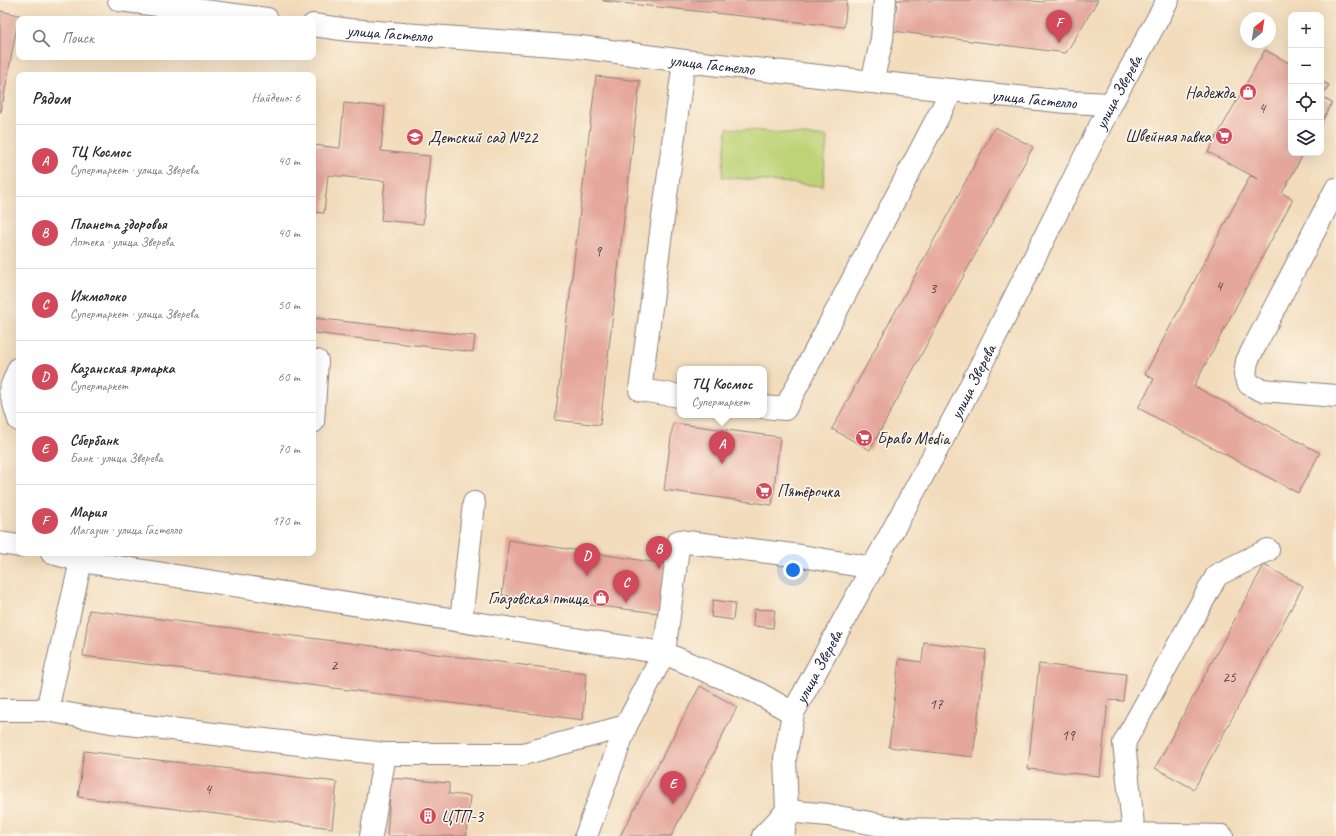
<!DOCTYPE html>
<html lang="ru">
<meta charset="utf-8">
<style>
body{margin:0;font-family:Caveat,sans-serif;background:#f2f2f3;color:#2b2b33}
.controls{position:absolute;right:12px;top:12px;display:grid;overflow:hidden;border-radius:8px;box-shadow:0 4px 16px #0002}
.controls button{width:36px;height:36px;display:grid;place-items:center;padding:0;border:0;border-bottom:1px solid #e1e1e2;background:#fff;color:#2b2b33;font:20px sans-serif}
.compass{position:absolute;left:1240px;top:12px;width:36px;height:36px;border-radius:50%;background:#fff;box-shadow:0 4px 16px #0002;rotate:30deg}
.you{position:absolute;left:793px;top:570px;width:14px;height:14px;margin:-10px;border:3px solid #fff;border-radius:50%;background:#1a73e8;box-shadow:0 0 0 6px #1a73e833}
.badge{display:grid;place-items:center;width:26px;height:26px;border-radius:50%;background:#d1495b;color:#fff;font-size:13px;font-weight:700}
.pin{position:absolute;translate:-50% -33px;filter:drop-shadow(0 1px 2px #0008)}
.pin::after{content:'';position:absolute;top:21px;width:14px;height:12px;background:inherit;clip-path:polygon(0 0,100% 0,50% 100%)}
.popup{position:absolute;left:677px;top:366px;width:90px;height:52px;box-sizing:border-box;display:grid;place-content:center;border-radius:8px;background:#fff;filter:drop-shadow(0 1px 3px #0005);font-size:13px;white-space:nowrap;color:#7c7c81}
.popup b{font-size:15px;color:#2b2b33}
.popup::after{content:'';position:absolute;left:50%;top:100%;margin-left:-8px;border:8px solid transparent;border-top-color:#fff}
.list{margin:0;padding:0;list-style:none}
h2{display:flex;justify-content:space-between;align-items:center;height:52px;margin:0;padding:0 16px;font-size:17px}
h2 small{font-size:13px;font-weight:400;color:#7c7c81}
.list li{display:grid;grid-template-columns:26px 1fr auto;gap:12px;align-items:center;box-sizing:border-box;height:72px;padding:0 16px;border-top:1px solid #e1e1e2}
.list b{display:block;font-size:15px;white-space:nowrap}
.list p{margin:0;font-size:13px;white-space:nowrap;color:#7c7c81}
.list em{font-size:13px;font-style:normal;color:#7c7c81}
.icon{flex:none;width:22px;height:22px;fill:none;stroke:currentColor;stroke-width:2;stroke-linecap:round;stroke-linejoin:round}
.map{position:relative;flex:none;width:1336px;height:836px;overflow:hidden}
.search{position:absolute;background:#fff;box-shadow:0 4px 16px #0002;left:16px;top:16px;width:300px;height:44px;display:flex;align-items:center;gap:10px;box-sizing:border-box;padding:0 14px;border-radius:8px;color:#7c7c81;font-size:15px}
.panel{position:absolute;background:#fff;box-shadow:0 4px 16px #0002;left:16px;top:72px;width:300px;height:484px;border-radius:8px}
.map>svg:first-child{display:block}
.green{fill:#bed377;stroke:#707a59}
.building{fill:#e5a69b}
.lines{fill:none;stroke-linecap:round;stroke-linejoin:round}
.minor-casing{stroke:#8a7f7c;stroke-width:24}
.major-casing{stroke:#8a7f7c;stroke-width:24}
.minor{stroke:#fff;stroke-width:22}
.major{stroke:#fff;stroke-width:22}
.labels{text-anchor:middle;stroke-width:3.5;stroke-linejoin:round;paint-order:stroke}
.number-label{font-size:15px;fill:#534353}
.street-label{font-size:17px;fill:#22223b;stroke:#fcf5e5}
.poi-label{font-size:17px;fill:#22223b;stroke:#fcf5e5;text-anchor:start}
</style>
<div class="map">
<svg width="1336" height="836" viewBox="0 0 1336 836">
<rect width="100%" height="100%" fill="#fcf5e5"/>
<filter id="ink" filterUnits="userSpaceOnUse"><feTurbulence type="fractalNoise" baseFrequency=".025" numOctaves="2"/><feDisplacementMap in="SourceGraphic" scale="8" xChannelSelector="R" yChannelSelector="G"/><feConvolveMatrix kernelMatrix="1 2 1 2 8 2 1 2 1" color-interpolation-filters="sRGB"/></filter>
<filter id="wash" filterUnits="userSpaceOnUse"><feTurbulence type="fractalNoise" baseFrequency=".012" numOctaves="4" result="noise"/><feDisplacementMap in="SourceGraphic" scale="16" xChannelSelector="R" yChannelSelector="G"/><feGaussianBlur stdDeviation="0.9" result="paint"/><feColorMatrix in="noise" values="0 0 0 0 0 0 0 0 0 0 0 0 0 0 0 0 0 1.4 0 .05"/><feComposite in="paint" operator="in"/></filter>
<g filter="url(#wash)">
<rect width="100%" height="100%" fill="#f2dcbc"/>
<path class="green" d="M727 128 827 137 823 186 722 177Z"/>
<g id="blocks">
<g class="building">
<path d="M603 0H847L844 27 603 1Z"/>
<path d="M897 0H1025L1043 2 1044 0H1098L1066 53 893 31Z"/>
<path d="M0 11 19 15 1 112H0Z"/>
<path d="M1265 50 1291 64V153H1304L1282 193 1293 199 1194 386 1320 453 1298 493 1138 408 1154 379 1145 374 1250 176 1258 179 1208 152Z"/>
<path d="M596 76 640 81 600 425 555 420Z"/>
<path d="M1321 81 1329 85 1322 97 1332 103 1321 123Z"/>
<path d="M344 103 385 107 381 151 430 156 423 224 381 220 385 181 328 175 324 213 313 212V145L340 148Z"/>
<path d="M995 127 1033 147 870 450 832 429Z"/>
<path d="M313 318 475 336 473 352 313 333Z"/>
<path d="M673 423 780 437 772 505 664 490Z"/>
<path d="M509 540 665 564 659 613 502 595Z"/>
<path d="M1264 565 1303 586 1194 789 1155 768Z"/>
<path d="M713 600 735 603 733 620 711 617Z"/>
<path d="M754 609 775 610 773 628 753 626Z"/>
<path d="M89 610 586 673 583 720 83 656Z"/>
<path d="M924 642 986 650 973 757 889 747 899 659 922 662Z"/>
<path d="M1039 664 1126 674 1123 701 1108 700 1100 776 1028 769Z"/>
<path d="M700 686 737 707 671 836H620Z"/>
<path d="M84 751 337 782 332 828 78 797Z"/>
<path d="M391 778 449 783V794L470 796 466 836H387Z"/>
</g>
</g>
</g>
<g filter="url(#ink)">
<use href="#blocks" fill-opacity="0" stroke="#8a7f7c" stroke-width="1"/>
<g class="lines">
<g class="minor-casing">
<g id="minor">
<path d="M119 0 267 19"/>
<path id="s1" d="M313 25 349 30 580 47 684 61 872 82 1067 102 1111 104"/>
<path d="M872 82 882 39 885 0"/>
<path d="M1336 189 1247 361 1245 375 1249 384 1261 390 1336 396"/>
<path d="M313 361H317L313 422"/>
<path d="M19 368 10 390 19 420"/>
<path d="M680 396 640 390 684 61"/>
<path d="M764 407 785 409 952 90"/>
<path d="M0 543 19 546"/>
<path d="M52 553 81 561 664 653 758 693 793 713"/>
<path d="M461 621 474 503"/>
<path d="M0 710H47L111 722 385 754H523L626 726"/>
<path d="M47 710 81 561"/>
<path d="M1134 834 1124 743 1217 575 1268 550"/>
<path d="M371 836 385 754"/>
<path d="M586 836 626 726 664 653 679 541 801 556 873 568"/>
</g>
</g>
<g class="major-casing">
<g id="major">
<path d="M787 811 828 815 901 829 1222 836"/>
<path d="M763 836 787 811"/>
<path id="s2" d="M783 836 787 811 785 758 793 713 960 407 1111 104 1168 0"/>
</g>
</g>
<use href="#minor" class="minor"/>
<use href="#major" class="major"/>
</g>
</g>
<defs>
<g id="shop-disc" transform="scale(0.9)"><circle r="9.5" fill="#d1495b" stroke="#fcf5e5"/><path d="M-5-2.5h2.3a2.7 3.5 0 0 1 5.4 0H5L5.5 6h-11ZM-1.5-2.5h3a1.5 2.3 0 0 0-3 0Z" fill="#fff"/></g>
<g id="supermarket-disc" transform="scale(0.9)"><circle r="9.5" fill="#d1495b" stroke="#fcf5e5"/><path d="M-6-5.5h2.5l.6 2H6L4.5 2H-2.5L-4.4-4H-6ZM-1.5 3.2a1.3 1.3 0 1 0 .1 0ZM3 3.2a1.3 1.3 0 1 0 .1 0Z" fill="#fff"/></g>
<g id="school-disc" transform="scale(0.9)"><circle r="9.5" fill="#d1495b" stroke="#fcf5e5"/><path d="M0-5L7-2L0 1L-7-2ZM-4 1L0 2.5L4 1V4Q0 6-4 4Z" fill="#fff"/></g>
<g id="building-disc" transform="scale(0.9)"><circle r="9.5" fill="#d1495b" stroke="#fcf5e5"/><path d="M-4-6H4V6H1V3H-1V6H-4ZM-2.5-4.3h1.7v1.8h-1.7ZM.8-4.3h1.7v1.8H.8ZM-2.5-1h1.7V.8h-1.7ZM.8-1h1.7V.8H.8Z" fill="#fff"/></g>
</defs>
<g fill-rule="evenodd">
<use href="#shop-disc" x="1248" y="92"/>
<use href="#supermarket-disc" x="1224" y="136"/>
<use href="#school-disc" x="415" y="137"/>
<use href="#supermarket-disc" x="864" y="438"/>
<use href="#supermarket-disc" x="764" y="491"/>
<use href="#shop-disc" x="601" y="598"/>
<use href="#building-disc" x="428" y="816"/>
</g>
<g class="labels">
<g class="number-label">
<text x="1262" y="113">4</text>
<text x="598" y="256">9</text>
<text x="1219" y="291">4</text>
<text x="933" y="293">3</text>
<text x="334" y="670">2</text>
<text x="1229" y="682">25</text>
<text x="936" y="709">17</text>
<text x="1068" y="740">19</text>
<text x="208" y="794">4</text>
</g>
<g class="street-label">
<text dy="6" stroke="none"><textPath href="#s1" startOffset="77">улица Гастелло</textPath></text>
<text dy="6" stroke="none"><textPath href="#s1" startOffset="401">улица Гастелло</textPath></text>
<text dy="6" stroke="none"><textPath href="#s2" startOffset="825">улица Зверева</textPath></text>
<text dy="6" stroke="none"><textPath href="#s1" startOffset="725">улица Гастелло</textPath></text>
<text dy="6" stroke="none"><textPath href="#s2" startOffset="501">улица Зверева</textPath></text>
<text dy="6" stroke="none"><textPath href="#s2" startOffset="177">улица Зверева</textPath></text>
</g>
<g class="poi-label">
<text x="1235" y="98" text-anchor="end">Надежда</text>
<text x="1211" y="142" text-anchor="end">Швейная лавка</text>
<text x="428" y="143">Детский сад №22</text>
<text x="877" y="444">Браво Media</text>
<text x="777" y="497">Пятёрочка</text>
<text x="588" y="604" text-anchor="end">Глазовская птица</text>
<text x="441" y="822">ЦТП-3</text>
</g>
</g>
</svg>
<div class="controls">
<button>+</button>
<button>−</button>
<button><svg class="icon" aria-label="locate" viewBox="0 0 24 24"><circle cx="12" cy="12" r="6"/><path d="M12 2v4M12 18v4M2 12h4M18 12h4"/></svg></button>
<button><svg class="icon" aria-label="layers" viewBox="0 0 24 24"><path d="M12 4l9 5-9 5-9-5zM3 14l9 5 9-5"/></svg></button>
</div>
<svg class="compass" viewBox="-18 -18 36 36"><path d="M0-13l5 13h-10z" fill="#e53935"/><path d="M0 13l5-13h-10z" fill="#7c7c81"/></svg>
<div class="you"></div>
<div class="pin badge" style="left:722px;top:464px">A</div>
<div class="popup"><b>ТЦ Космос</b>Супермаркет</div>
<div class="pin badge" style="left:659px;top:569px">B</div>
<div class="pin badge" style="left:626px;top:603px">C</div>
<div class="pin badge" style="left:587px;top:576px">D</div>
<div class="pin badge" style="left:673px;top:804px">E</div>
<div class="pin badge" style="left:1059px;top:43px">F</div>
<div class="search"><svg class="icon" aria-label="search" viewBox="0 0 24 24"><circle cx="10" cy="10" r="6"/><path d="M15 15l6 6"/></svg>Поиск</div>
<section class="panel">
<h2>Рядом<small>Найдено: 6</small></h2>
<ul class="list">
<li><span class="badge">A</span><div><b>ТЦ Космос</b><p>Супермаркет · улица Зверева</p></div><em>40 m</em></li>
<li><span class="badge">B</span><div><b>Планета здоровья</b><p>Аптека · улица Зверева</p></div><em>40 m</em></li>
<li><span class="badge">C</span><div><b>Ижмолоко</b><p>Супермаркет · улица Зверева</p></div><em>50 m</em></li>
<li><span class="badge">D</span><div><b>Казанская ярмарка</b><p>Супермаркет</p></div><em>60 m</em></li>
<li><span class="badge">E</span><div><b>Сбербанк</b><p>Банк · улица Зверева</p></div><em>70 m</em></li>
<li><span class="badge">F</span><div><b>Мария</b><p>Магазин · улица Гастелло</p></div><em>170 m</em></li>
</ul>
</section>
</div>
